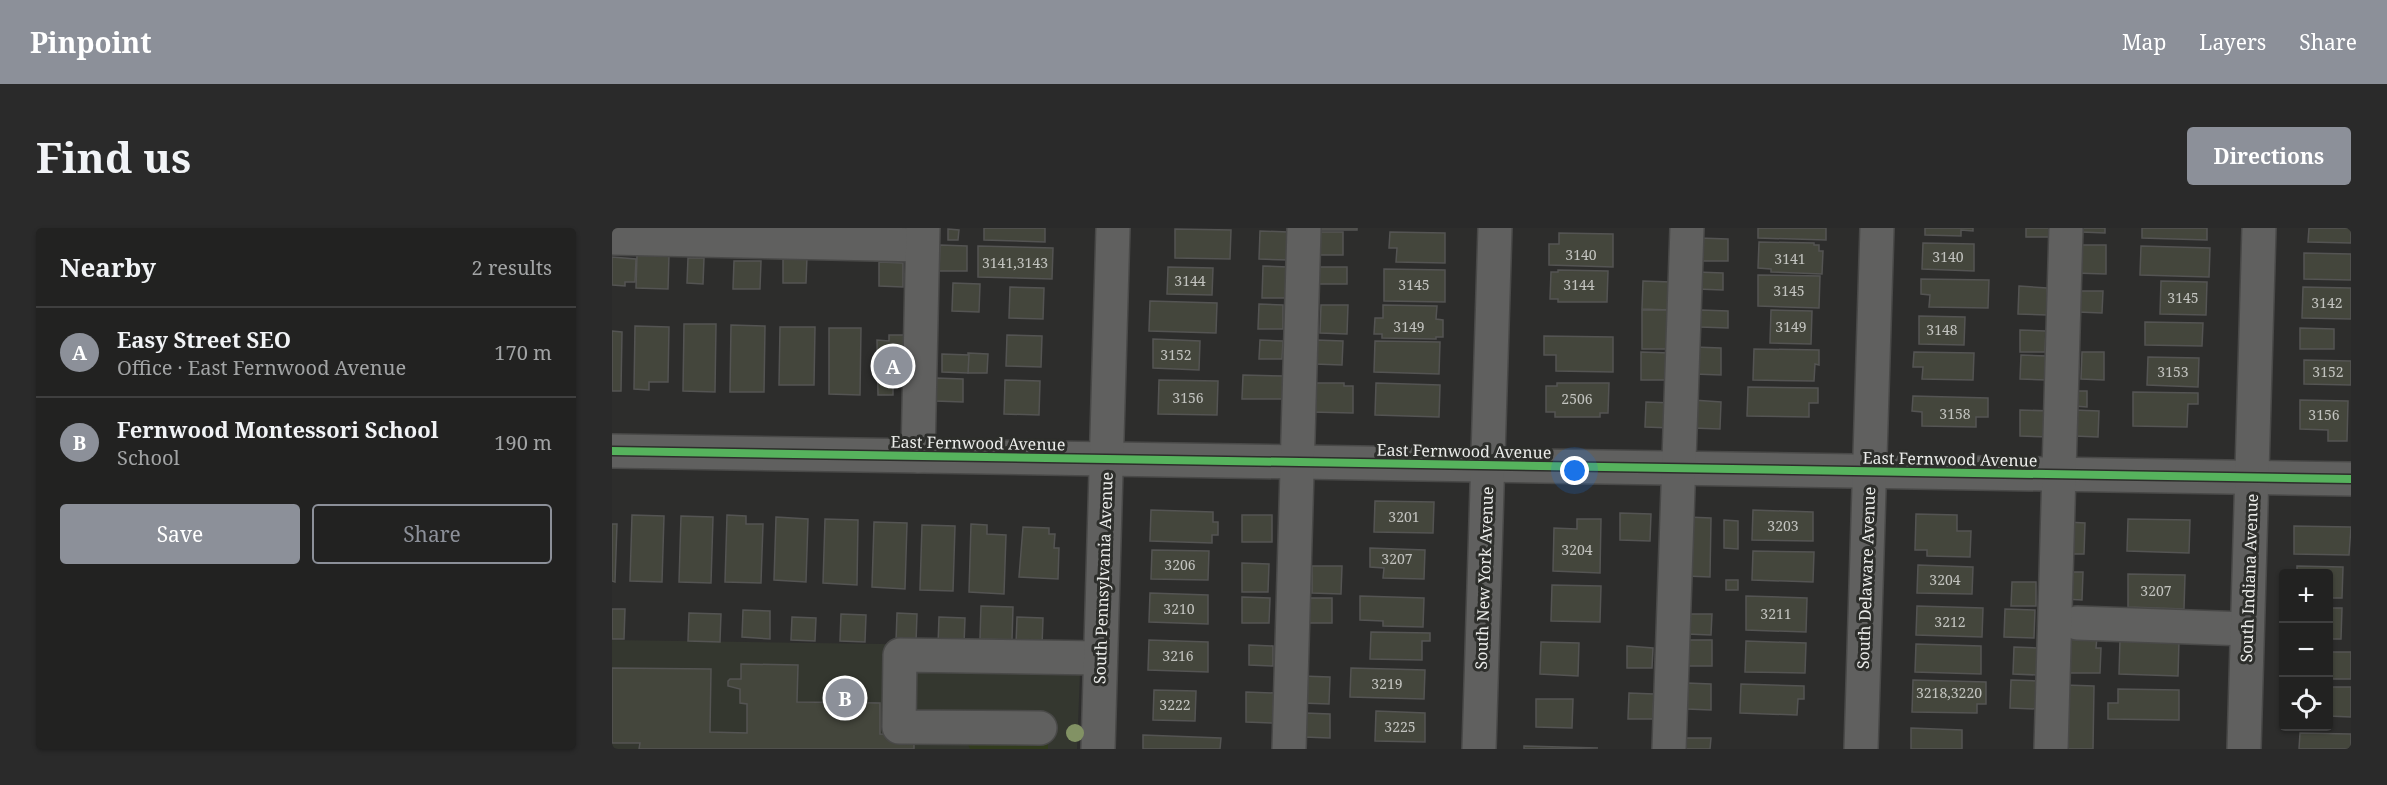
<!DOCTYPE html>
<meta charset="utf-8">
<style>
body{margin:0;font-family:"Noto Serif",serif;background:#2a2a2a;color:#f1f3f6}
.controls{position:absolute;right:18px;bottom:18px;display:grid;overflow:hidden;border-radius:6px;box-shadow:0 2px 4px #0004}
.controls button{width:54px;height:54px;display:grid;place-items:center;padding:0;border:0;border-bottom:2px solid #3f3f3f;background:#222221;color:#f1f3f6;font:30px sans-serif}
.you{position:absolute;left:963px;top:243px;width:21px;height:21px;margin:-15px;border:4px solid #fff;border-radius:50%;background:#1a73e8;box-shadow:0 0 0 9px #1a73e833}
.badge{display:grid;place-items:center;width:39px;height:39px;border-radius:50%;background:#8c9099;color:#fff;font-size:20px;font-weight:700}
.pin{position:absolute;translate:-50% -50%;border:3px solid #fff;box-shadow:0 2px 6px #0006}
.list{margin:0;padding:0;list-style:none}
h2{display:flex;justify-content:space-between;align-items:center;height:78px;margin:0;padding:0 24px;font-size:26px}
h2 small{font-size:20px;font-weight:400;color:#a2a4a5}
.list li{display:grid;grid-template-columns:39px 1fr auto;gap:18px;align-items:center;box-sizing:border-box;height:90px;padding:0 24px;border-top:2px solid #3f3f3f}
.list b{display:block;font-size:22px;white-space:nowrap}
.list p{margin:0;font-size:20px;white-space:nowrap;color:#a2a4a5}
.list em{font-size:20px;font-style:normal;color:#a2a4a5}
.actions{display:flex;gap:12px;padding:18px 24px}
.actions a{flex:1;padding:14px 0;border:2px solid #8c9099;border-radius:6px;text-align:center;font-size:21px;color:#8c9099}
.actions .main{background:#8c9099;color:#fff}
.icon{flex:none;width:33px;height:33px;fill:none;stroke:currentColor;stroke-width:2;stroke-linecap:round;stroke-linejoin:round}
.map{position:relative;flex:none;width:1739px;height:521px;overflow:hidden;border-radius:6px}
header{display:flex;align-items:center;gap:36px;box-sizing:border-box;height:84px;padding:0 30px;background:#8c9099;color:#fff}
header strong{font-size:28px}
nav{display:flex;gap:33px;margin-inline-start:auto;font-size:21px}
.intro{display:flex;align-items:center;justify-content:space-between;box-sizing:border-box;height:144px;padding:0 36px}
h1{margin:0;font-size:42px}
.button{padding:15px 27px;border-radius:6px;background:#8c9099;color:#fff;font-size:21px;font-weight:700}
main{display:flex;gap:36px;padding:0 36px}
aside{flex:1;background:#222221;border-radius:6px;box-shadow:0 2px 4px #0004}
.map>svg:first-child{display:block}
.built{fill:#34372f}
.green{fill:#313b1d}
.building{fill:#44463c;stroke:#545453;stroke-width:1.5}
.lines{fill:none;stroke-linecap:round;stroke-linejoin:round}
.minor-casing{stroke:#494948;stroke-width:36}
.minor{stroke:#60605f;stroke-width:33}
.cycleway-casing{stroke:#2d2e2b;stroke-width:11}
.cycleway{stroke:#56b35d;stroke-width:8}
.tree{fill:#829264}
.labels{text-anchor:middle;stroke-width:6;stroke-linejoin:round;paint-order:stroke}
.number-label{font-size:14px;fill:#c2c3bf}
.street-label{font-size:16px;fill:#ecedeb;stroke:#2d2e2b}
</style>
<header>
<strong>Pinpoint</strong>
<nav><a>Map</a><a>Layers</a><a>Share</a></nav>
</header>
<div class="intro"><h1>Find us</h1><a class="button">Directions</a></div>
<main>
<aside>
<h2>Nearby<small>2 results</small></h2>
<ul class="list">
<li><span class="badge">A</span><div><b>Easy Street SEO</b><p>Office · East Fernwood Avenue</p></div><em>170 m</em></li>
<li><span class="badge">B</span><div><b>Fernwood Montessori School</b><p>School</p></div><em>190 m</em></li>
</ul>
<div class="actions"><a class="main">Save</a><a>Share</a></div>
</aside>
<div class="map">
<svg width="1739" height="521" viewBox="0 0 1739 521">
<rect width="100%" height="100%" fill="#2d2d2c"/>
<path class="built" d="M0 412 469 419 465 521H0Z"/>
<path class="green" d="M352 508 436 510V521H358Z"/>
<g class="building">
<path d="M372 0H433V14L372 12Z"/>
<rect x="708" y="0" width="37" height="2"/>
<path d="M1146 0H1214V12L1146 10Z"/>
<path d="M1313 0H1361V3L1349 2V8L1313 7Z"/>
<rect x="1414" y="0" width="24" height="9"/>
<path d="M1469 0H1493V5L1469 4Z"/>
<path d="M1530 0H1595V12L1530 10Z"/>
<path d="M1697 0H1739V15L1696 14Z"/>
<path d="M336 1 347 2 346 12H336Z"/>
<path d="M563 1 619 2 618 31 563 30Z"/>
<path d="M648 3 676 4V32L647 31Z"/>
<rect x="707" y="4" width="24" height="23"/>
<path d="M778 4 833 5V35L784 34 785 20H777Z"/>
<path d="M947 5 1001 6V39L937 37V16H947Z"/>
<path d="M1087 10 1116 11V33H1087Z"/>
<path d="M1147 14 1202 15V17H1207V23H1211L1210 46 1159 44V41L1146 40Z"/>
<path d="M1311 15 1362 16V43L1310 41Z"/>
<path d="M328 17 355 18V43H327Z"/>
<path d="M1463 17H1494V46L1462 45Z"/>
<path d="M366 18 441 20 440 51 366 49Z"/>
<path d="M1529 18 1598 20 1597 49 1528 47Z"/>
<path d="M1692 25 1739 26V52L1692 51Z"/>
<path d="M25 27H57L56 61 24 60Z"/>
<path d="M0 29 24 31 23 54H13V58L0 57Z"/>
<path d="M171 29H195L194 55H171Z"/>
<path d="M76 30H92L91 56 75 55Z"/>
<path d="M122 33H149L148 61H121Z"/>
<path d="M267 34 291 35V59L267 58Z"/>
<path d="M651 38 675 39V70H650Z"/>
<path d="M556 39 601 40 600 67 555 66Z"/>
<rect x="706" y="39" width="29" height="17"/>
<path d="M772 41 833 42V74L772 73Z"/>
<path d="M946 42 996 43 995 74H946V71H938L939 44H946Z"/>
<path d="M1085 44 1111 45V62L1085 61Z"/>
<path d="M1146 47 1208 48 1207 80 1146 78Z"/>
<path d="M1309 51 1377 52 1376 80 1317 79 1318 67 1309 66Z"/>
<path d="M1031 53 1059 54 1058 82 1030 81Z"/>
<path d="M1549 53 1595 54 1594 87 1548 86Z"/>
<path d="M341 55 368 56 367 84 340 83Z"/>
<path d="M1407 58 1435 60V87L1406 86Z"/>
<path d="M398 59 432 60 431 91 397 90Z"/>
<path d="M1691 59 1739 60V91L1690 90Z"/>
<path d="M1467 63H1491L1490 85 1466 84Z"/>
<path d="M538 73 605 75 604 105 537 103Z"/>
<path d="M647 76 671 77V101H646Z"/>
<path d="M709 77H736L735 106 708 105Z"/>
<path d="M771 77 825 78 824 91 831 92V109H824V111L770 110V106H762L763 90H771Z"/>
<path d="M1030 82H1058L1057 121H1030Z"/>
<path d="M1089 82 1116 83V100L1088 99Z"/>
<path d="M1159 82 1200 83 1199 116 1158 115Z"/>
<path d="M1307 88 1353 89 1352 117 1307 116Z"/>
<path d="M1533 94 1591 95 1590 118 1533 117Z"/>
<path d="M72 96H104L103 164 71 163Z"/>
<path d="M119 97 153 98 152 164H118Z"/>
<path d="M23 98 57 99 56 154H37V162L22 161Z"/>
<path d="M168 99H203L202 157H167Z"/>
<path d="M217 100H249L248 167 217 166Z"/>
<path d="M1688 100 1722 101V121H1688Z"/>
<path d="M1408 102 1434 103 1433 124H1408Z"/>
<path d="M0 103 10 104 9 163H0Z"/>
<path d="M277 107H298L297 157H281V167H266L265 112 277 113Z"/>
<path d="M395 107 430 108 429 139 394 138Z"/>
<path d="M932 108 1001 109V144L944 143V127H932Z"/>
<path d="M541 111 588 113 587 142 541 140Z"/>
<path d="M648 112 671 113 670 131H647Z"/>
<path d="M703 112 731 113 730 137 702 136Z"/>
<path d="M763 113 828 114 827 146 762 144Z"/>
<path d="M1082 119 1109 120V147L1082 146Z"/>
<path d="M1142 121 1207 122V137L1203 136 1202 153 1141 152Z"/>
<path d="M1029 124 1057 125 1056 152H1029Z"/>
<path d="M1302 124 1362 125 1361 152 1310 151 1311 139H1301Z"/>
<path d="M1470 124H1492V152L1469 151Z"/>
<path d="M356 125 376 126 375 145H356Z"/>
<path d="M330 126 357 127 356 145 330 144Z"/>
<path d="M1409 127 1435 128 1434 152 1408 151Z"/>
<path d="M1536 129 1587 130 1586 159 1535 157Z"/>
<path d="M1692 132 1739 133V157L1692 156Z"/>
<path d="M631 147 672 148 671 171H630Z"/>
<path d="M324 150 351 151V174L323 173Z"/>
<path d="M393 152 428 153 427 187 392 186Z"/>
<path d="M547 152 606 153 605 187 546 186Z"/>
<path d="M700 155H732V158H741V185L699 184Z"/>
<path d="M764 155 828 157 827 189 763 187Z"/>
<path d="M945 155H997L996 185H988V189H943V184H934V158H945Z"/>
<path d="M1136 159 1206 160V175H1197V189L1135 188Z"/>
<path d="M1462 163H1475V179L1462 178Z"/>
<path d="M1521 164 1586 165V176H1576L1575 199 1521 198Z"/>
<path d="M1301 168 1376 170V189H1364V199L1310 198V184L1300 183Z"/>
<path d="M1081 172 1109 174 1108 201 1080 200Z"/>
<path d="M1688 172 1736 173 1735 213H1716V202L1688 201Z"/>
<path d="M1034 174 1061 175 1060 200 1033 199Z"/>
<path d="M1408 182 1440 183 1439 209 1408 208Z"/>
<path d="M1462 182 1487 183 1486 209 1462 208Z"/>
<path d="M763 273 822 274 821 305 762 304Z"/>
<path d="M539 282 601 284V294H606V307H600V315L538 313Z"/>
<path d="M1141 282 1201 284V313L1140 312Z"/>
<path d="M1008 285 1039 286 1038 313 1008 312Z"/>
<path d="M1304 286 1345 287V303H1359L1358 329 1315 328V322H1303Z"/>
<path d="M20 287 52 288 50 354 18 353Z"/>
<path d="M115 287 134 288V296H151L149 355 113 354Z"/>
<rect x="630" y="287" width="30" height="27"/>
<path d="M69 288 101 289 99 355 67 354Z"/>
<path d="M164 289 196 291 194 354 162 352Z"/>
<path d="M1075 289 1099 290 1098 349 1074 348Z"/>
<path d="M213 291 246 292 245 357 211 355Z"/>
<path d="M965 291H989L988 345 941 343 942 300 965 301Z"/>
<path d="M1516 291 1578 292 1577 325 1515 323Z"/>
<path d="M1112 292 1126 293V321L1112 320Z"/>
<path d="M262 294 295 295 293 361 260 359Z"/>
<path d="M1455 294 1473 295 1472 326H1454Z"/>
<path d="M0 296H5L3 354 0 353Z"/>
<path d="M359 296 375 297V306L394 307 392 366 357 364Z"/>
<path d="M310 297 343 298 341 363 308 362Z"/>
<path d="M1682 298 1739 299 1737 327 1682 326Z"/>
<path d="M411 299 437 300V306H443L442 320H447L446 351 407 349Z"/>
<path d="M758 320 813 322 812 351 771 350 772 340 758 339Z"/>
<path d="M540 322 597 323 596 352 539 351Z"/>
<path d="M1141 323 1202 324 1201 354 1140 352Z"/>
<path d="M630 335 657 336 656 364H630Z"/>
<path d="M1306 337 1361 339 1360 366 1305 365Z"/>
<path d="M700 338H730L729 366 700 365Z"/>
<path d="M1685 338 1731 339 1730 370H1716V346H1685Z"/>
<path d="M1454 344H1471L1470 372 1453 371Z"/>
<path d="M1516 346 1573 347 1572 381 1516 379Z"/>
<rect x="1114" y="352" width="12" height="10"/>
<path d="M1400 354H1424V378H1399Z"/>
<path d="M940 357 989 358 988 394 939 393Z"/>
<path d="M538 365 596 367V396L537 394Z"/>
<path d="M748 368 812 370 811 399 771 398V393L748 392Z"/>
<path d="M1134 368 1195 370 1194 404 1134 402Z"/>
<path d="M630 369 658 370 657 395H630Z"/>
<rect x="693" y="370" width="27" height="25"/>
<path d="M369 378 401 379 400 412 368 411Z"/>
<path d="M1305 378 1371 380 1370 409 1304 407Z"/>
<path d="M1716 380H1730L1729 411H1716Z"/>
<path d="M0 381H13L12 411H0Z"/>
<path d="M1393 381 1423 382 1422 410 1392 409Z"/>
<path d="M131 382 158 383V411L130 409Z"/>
<path d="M77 385 109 386 108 414 76 413Z"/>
<path d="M285 385 305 386 304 415 284 414Z"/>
<path d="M229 386 254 387 253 414 228 413Z"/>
<path d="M1075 386H1100L1099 407 1075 406Z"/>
<path d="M180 389 204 390 203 413 179 412Z"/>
<path d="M327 389 353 390 352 417H326Z"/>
<path d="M405 389 431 390 430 418 404 417Z"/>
<path d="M759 404 818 405V413H810V432L758 431Z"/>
<path d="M1458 409H1485L1484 420H1489L1488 445H1457Z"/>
<path d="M537 412 596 414V444L536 442Z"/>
<rect x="1074" y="412" width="26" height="26"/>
<path d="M1508 412 1567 413 1566 448 1507 446Z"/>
<path d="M1134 413 1194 415 1193 445 1133 444Z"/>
<path d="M929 414 967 415 966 448 928 446Z"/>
<path d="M1304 416 1369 418V446L1303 444Z"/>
<path d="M637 417 661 418V438L637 437Z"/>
<path d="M1015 418 1041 420 1040 440H1015Z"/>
<path d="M1402 419 1426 420 1425 447 1401 446Z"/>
<rect x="1716" y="424" width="23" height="27"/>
<path d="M129 436 186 437 185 474 268 475V506L302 507V521H27L28 515H0V440L99 441 98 504 135 505V476L128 475V461L116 458V453L118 451H129Z"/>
<path d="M739 440 813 442 812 471 738 469Z"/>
<path d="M690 448 718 449 717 476 689 475Z"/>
<path d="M1301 452 1374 454V476H1365V485L1300 484Z"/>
<path d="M1399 452 1426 453 1425 481 1398 480Z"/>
<path d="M1075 455 1099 456V482L1075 481Z"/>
<path d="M1129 456 1192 458V471H1186L1185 487 1128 485Z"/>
<path d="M1453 457 1482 458 1481 521H1451Z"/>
<path d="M1716 459H1739V489L1716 488Z"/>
<path d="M1506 461 1567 462V492L1496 491V475H1506Z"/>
<path d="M542 462 584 463 583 493 541 492Z"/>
<path d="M634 464 662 465 661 495 634 494Z"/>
<path d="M1017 465 1042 466 1041 491H1016Z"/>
<path d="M924 471H961L960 500 924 499Z"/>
<path d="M764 483 813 485V514L763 513Z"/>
<path d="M693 485 718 486V510L692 509Z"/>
<path d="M1299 500 1350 502V521H1299Z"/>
<path d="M1688 505 1739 506V521H1687Z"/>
<path d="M531 507 609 510 608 521H531Z"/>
<path d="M1074 510H1099L1098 521H1074Z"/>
<path d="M912 518 986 520 912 521Z"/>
</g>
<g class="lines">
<g class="minor-casing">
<g id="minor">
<path d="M0 10 310 17"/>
<path d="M0 223 1739 251"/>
<path d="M306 228 311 0"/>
<path d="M1465 395 1635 401"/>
<path d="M428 500 287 499 288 427 488 430"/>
<path d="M486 521 501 0"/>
<path d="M677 521 692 0"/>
<path d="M867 521 883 0"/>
<path d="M1057 521C1062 347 1070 174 1075 0"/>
<path d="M1249 521 1265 0"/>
<path d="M1439 521 1454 0"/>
<path d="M1632 521 1647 0"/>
</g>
</g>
<use href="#minor" class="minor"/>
<g class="cycleway-casing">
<path id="cycleway" d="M0 223 1739 251"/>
</g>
<use href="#cycleway" class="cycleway"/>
</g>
<circle class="tree" cx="463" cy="505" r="9"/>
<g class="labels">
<g class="number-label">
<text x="969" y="32">3140</text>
<text x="1336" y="34">3140</text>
<text x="1178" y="36">3141</text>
<text x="403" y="40">3141,3143</text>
<text x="578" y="58">3144</text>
<text x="802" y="62">3145</text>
<text x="967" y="62">3144</text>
<text x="1177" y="68">3145</text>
<text x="1571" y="75">3145</text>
<text x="1715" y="80">3142</text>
<text x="797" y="104">3149</text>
<text x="1179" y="104">3149</text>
<text x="1330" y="107">3148</text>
<text x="564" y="132">3152</text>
<text x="1561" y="149">3153</text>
<text x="1716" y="149">3152</text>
<text x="576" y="175">3156</text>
<text x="965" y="176">2506</text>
<text x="1343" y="191">3158</text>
<text x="1712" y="192">3156</text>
<text x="792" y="294">3201</text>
<text x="1171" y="303">3203</text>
<text x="965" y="327">3204</text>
<text x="785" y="336">3207</text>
<text x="568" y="342">3206</text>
<text x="1333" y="357">3204</text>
<text x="1544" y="368">3207</text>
<text x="567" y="386">3210</text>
<text x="1164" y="391">3211</text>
<text x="1338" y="399">3212</text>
<text x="566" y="433">3216</text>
<text x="775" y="461">3219</text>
<text x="1337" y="470">3218,3220</text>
<text x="563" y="482">3222</text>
<text x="788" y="504">3225</text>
</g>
<g class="street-label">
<text transform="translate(366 215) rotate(1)" y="6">East Fernwood Avenue</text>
<text transform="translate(852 223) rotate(1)" y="6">East Fernwood Avenue</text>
<text transform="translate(1338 231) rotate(1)" y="6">East Fernwood Avenue</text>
<text transform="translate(491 350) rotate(-88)" y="6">South Pennsylvania Avenue</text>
<text transform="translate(872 350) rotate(-88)" y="6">South New York Avenue</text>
<text transform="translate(1254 350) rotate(-88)" y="6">South Delaware Avenue</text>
<text transform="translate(1637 350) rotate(-88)" y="6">South Indiana Avenue</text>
</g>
</g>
</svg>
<div class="controls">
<button>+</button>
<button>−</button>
<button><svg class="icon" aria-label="locate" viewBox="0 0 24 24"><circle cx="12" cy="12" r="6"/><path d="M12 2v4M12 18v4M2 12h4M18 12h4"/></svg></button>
</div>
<div class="you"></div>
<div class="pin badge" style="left:281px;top:138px">A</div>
<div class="pin badge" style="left:233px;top:470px">B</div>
</div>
</main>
